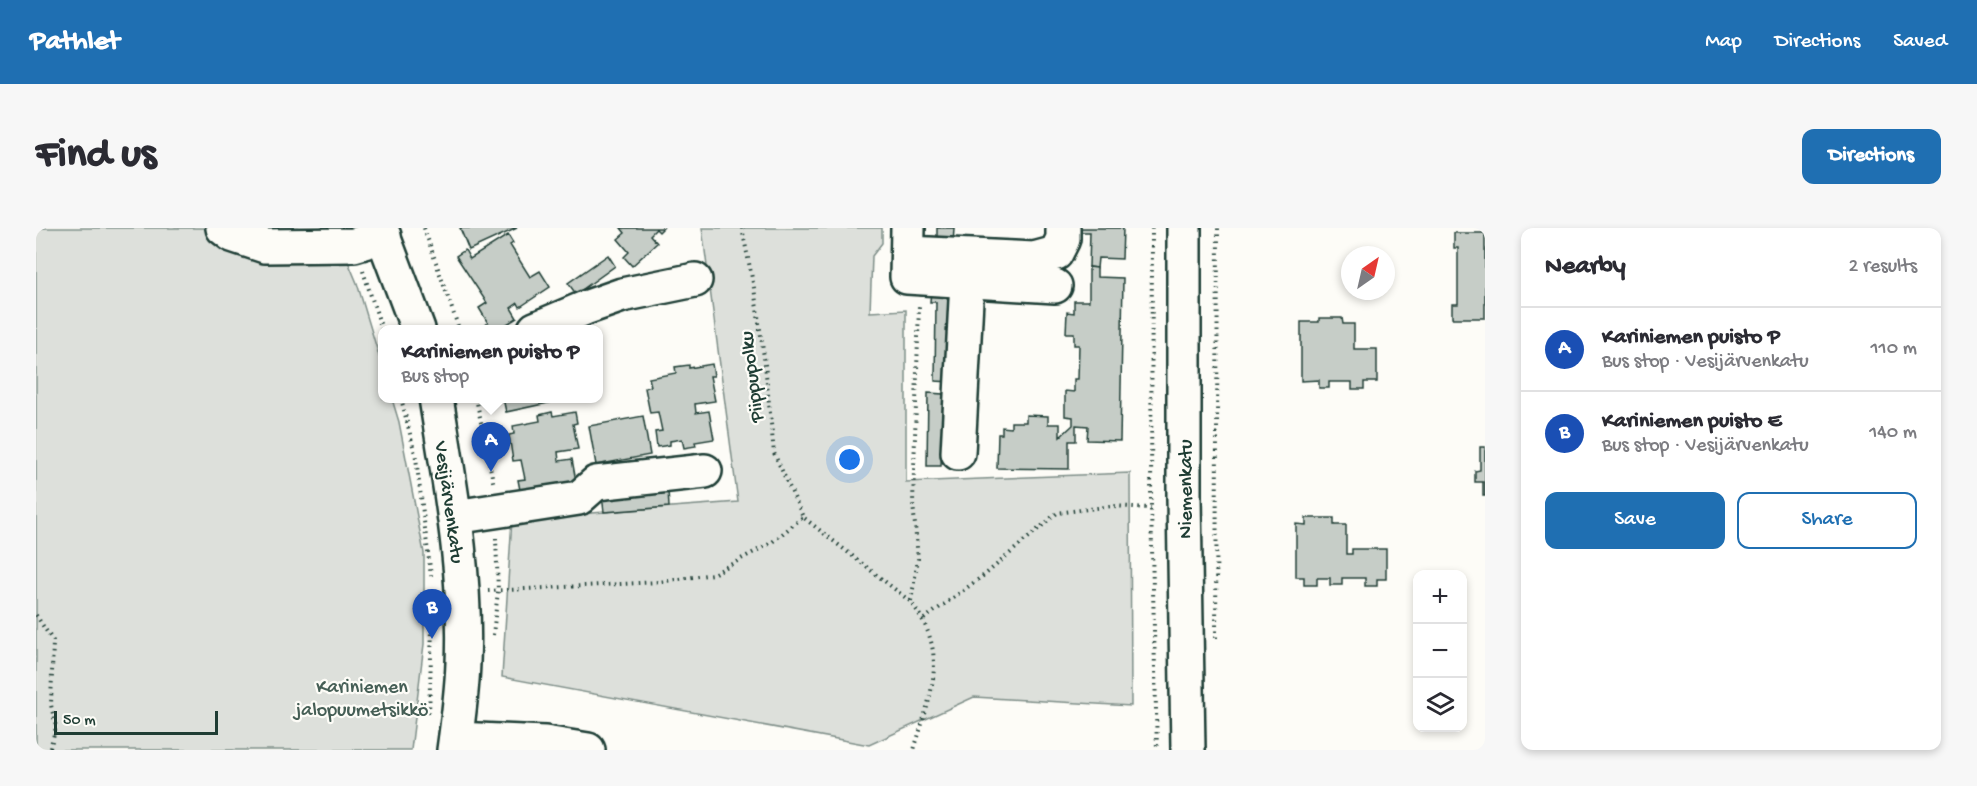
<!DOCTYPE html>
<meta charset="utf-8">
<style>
body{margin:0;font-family:"Gochi Hand",sans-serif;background:#f7f7f7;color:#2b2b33}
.controls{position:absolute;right:18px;bottom:18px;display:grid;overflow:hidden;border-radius:12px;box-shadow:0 3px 9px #0003}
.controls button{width:54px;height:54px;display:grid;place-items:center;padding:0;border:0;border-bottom:2px solid #e1e1e2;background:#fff;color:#2b2b33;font:30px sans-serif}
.compass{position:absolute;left:1305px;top:18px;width:54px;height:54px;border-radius:50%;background:#fff;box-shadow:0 3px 9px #0003;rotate:34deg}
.scale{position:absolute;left:18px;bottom:15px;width:164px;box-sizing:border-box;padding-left:6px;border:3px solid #1f3d34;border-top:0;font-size:16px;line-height:21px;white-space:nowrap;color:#1f3d34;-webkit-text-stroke:4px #fdfcf7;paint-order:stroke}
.you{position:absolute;left:814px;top:232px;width:21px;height:21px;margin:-15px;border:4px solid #fff;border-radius:50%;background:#1a73e8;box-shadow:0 0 0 9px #1a73e833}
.badge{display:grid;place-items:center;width:39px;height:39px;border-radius:50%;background:#1f6fb2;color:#fff;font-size:20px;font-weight:700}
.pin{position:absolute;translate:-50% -50px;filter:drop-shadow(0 2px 3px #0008)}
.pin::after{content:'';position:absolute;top:32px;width:21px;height:18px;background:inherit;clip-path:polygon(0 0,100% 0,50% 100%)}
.popup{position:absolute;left:342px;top:97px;width:225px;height:78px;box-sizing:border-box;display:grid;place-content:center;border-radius:12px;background:#fff;filter:drop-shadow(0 2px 4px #0005);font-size:20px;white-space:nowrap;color:#7c7c81}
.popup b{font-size:22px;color:#2b2b33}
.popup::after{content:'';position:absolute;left:50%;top:100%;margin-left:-12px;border:12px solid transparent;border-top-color:#fff}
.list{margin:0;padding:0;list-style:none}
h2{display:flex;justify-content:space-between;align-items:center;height:78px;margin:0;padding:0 24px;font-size:26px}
h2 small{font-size:20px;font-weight:400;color:#7c7c81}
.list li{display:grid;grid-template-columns:39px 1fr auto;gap:18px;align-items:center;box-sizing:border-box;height:84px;padding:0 24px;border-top:2px solid #e1e1e2}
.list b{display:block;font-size:22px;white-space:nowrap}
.list p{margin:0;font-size:20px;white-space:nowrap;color:#7c7c81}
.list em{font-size:20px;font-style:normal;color:#7c7c81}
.actions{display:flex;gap:12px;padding:18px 24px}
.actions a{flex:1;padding:14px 0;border:2px solid #1f6fb2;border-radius:12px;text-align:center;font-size:21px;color:#1f6fb2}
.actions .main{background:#1f6fb2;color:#fff}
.icon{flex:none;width:33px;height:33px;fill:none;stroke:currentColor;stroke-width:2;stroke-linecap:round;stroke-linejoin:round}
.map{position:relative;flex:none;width:1449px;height:522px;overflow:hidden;border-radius:12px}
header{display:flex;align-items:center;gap:36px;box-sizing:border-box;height:84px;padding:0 30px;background:#1f6fb2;color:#fff}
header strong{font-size:28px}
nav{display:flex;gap:33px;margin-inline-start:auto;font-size:21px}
.intro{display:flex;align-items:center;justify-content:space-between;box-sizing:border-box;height:144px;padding:0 36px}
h1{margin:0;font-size:42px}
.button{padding:15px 27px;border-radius:12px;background:#1f6fb2;color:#fff;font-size:21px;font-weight:700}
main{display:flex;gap:36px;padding:0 36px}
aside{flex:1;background:#fff;border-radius:12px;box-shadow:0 3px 9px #0003}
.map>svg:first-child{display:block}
.green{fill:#dde0db;stroke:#7e8e88;stroke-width:1.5}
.building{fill:#c6cdc7;stroke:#1f3d34;stroke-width:1.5}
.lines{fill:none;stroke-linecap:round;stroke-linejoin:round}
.minor-casing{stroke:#1f3d34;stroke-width:38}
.path{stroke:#1f3d34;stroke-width:4;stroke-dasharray:1.5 4.5;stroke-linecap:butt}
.minor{stroke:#fdfcf7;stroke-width:33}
.labels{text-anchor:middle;stroke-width:4.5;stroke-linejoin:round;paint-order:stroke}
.street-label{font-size:20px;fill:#1f3d34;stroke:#fdfcf7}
.park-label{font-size:20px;fill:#455e55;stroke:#fdfcf7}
</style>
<header>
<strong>Pathlet</strong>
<nav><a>Map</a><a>Directions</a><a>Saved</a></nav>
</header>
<div class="intro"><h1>Find us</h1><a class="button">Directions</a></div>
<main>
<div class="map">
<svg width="1449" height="522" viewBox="0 0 1449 522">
<rect width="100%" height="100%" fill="#fdfcf7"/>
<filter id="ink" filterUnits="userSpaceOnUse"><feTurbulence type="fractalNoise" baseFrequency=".0167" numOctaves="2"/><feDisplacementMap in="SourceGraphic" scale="12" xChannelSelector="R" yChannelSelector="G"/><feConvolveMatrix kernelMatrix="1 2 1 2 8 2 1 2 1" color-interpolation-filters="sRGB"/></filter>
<g filter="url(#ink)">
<g class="green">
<path d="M0 0H230L243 15 278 0H298L321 55 347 141V170L356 171 363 194 388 325V416L375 522H0Z"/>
<path d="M666 0H846V15L836 28 834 84 870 82V254L1094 245 1095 478 938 469 833 517 466 449 476 291 702 274Z"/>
</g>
<g class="building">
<path d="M424 0H481L433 22Z"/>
<path d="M585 0H627L623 4 620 1 614 7 621 15 596 38 588 29 593 24 582 11 589 5Z"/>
<path d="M901 0H918L917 16H901Z"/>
<path d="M1044 0H1087L1086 31 1062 30 1061 40 1053 39 1054 4H1043Z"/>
<path d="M1418 5H1449V90H1416V76H1422V20H1418Z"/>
<path d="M472 7 477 15 474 17 494 49 504 43 514 59 484 79 482 75 475 80 481 90 463 101H448L446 99 452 95 443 80 451 75 420 28 429 22 434 31Z"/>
<path d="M572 27 579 38 540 66 532 55Z"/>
<path d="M1053 39 1061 40V49L1087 50 1084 213 1051 212 1052 198 1040 197V213H1033V241L961 240 962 206H966V199L975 200V194H990V187L1012 188V196H1024V209L1037 197V189L1029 188V163L1038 164V151H1042L1043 117H1038V105H1030L1031 84 1038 85V73H1053Z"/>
<path d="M895 62H916L915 154 899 153 900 74H894Z"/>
<path d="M1283 90H1306L1307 96H1318V121H1341V154H1328V161H1316V154H1293V160H1283V152L1265 153V94H1283Z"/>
<path d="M676 136 678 148H674L679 173 659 176 660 185 673 183 678 211 659 214 660 218 648 220 646 211 634 213V217L621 219 619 204 626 203 622 184 614 185 609 160 615 158 613 150 640 145 639 139 653 137V140Z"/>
<path d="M892 165 907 166 905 238H891Z"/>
<path d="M467 170H535L470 184Z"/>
<path d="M516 184 517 188 539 184 541 195 537 196 542 221 522 224 523 233 536 231 541 259 485 267 482 252 489 251 485 232 477 233 473 207 478 206 477 198 504 193 503 187Z"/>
<path d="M607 188 614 227 560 237 553 198Z"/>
<path d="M1444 219H1449V268H1447V254H1439V243L1444 242Z"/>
<path d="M632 262 633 279 568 284 566 267Z"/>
<path d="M1270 290H1298V297H1310V326H1316V321H1350V351H1341V358H1329V350H1306V357H1294V350H1281V357H1268V349H1260V296L1270 297Z"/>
</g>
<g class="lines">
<g class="minor-casing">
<g id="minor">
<path d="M187 0 196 7 229 18 318 17 348 8"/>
<path d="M344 0 382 101"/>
<path d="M872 0 871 49 1019 58"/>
<path d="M1148 0V269L1152 522"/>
<path d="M872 25 998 31 1020 25 1027 11V0"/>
<path d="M499 101 549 80 586 67 659 52"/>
<path d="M400 170C414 258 431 346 427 435 426 464 422 493 418 522"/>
<path d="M922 225 931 53"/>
<path d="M419 289 543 270 560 255 669 243"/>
<path d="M420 511 509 515 552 522"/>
</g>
</g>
<g class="path">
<path d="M388 0 423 101"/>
<path d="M706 0 718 60 729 136 738 225 767 289 875 374C914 426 895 465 878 522"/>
<path d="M1116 0 1115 280 1121 522"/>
<path d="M327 43 347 105"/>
<path d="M365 170 380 230 395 348"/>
<path d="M440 170 458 258"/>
<path d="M452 363 623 354 677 346 735 315 767 289"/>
<path d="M875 373 882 331 877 275 883 76"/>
<path d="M0 387 17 413 15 477 20 499 14 520 11 522"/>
<path d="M888 391 951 345 1021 285 1077 278 1115 280"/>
<path d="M457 407 462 363 460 310"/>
<path d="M1180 410 1182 0"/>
<path d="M393 485 397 373"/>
</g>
<use href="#minor" class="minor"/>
</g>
</g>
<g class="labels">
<g class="street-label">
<text transform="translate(714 149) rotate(-97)" y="7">Piippupolku</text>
<text transform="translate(1148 261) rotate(-90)" y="7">Niemenkatu</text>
<text transform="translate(415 274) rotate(82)" y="7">Vesijärvenkatu</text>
</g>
<g class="park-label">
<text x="326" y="464">Kariniemen<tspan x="326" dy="23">jalopuumetsikkö</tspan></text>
</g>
</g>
</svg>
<div class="controls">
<button>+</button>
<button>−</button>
<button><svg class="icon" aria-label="layers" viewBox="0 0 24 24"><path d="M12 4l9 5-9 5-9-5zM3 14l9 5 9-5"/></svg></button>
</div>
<svg class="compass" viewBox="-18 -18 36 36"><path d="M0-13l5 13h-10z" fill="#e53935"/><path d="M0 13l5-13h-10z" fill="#7c7c81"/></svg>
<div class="scale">50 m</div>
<div class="you"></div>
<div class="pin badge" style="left:455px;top:244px;background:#1a4fb4">A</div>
<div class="popup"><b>Kariniemen puisto P</b>Bus stop</div>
<div class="pin badge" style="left:396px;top:411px;background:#1a4fb4">B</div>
</div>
<aside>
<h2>Nearby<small>2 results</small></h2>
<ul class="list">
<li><span class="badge" style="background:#1a4fb4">A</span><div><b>Kariniemen puisto P</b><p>Bus stop · Vesijärvenkatu</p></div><em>110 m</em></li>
<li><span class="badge" style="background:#1a4fb4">B</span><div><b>Kariniemen puisto E</b><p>Bus stop · Vesijärvenkatu</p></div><em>140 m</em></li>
</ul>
<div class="actions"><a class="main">Save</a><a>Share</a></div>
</aside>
</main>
